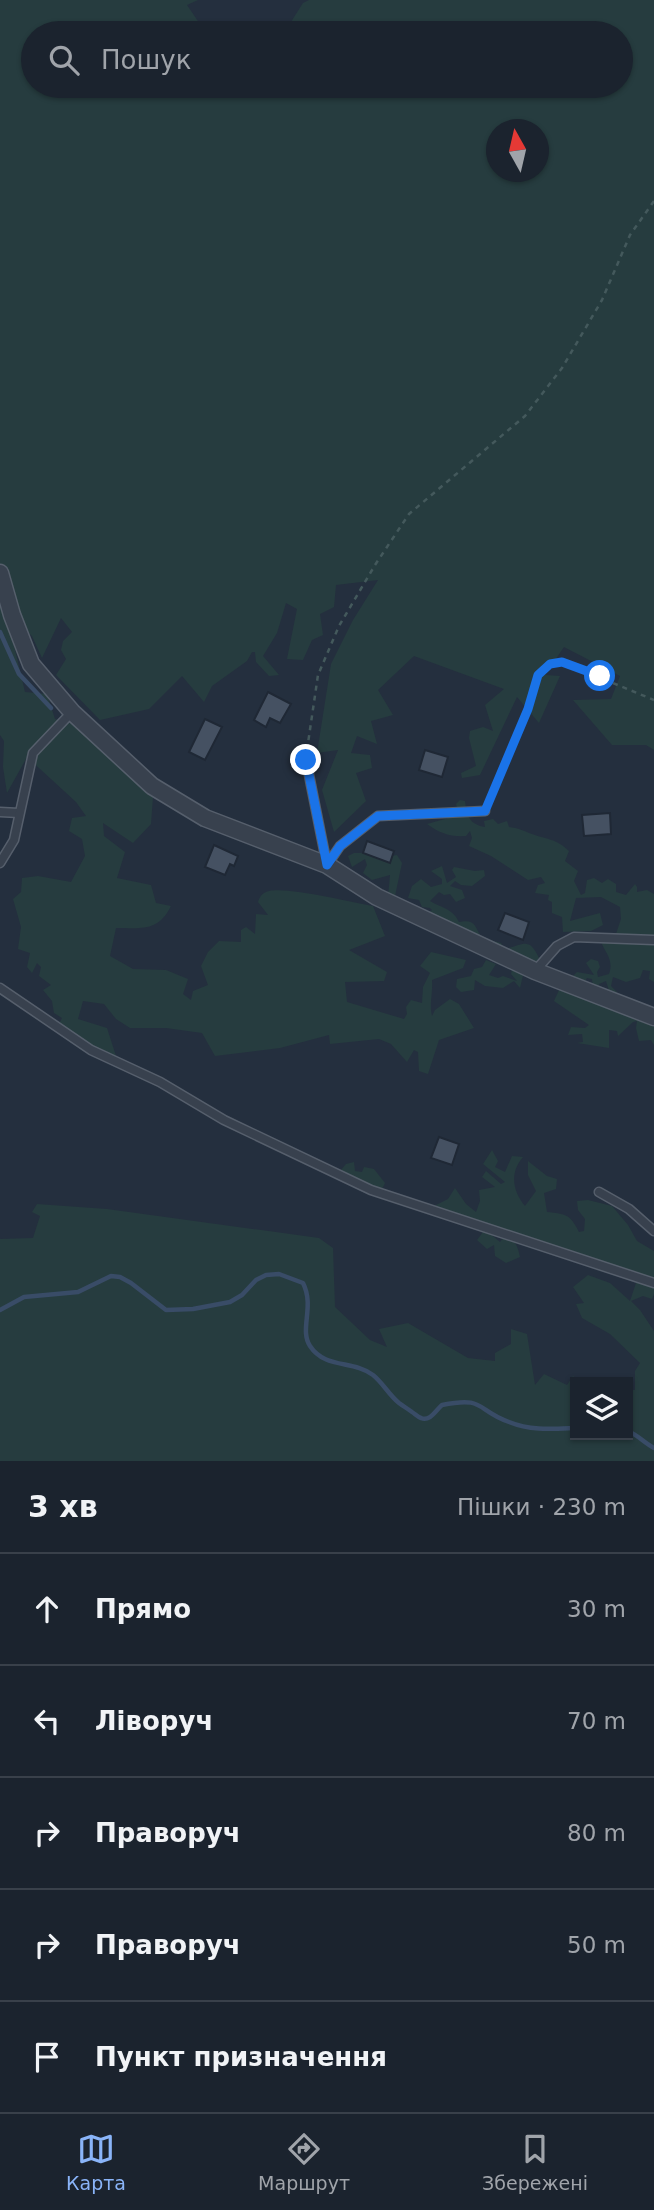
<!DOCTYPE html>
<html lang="uk">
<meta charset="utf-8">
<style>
body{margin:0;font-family:"DejaVu Sans",sans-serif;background:#282f3a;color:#f1f3f6}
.controls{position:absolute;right:21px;bottom:21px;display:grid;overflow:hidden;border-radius:0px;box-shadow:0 2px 5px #0004}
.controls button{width:63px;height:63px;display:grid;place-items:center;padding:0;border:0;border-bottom:2px solid #39404a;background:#1b232e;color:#f1f3f6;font:35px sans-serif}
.compass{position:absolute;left:486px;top:119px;width:63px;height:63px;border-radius:50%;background:#1b232e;box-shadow:0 2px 5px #0004;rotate:352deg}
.stop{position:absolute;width:21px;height:21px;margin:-16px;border:5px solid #1a73e8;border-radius:50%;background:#fff}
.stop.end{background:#1a73e8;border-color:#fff;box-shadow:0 2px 7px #0008}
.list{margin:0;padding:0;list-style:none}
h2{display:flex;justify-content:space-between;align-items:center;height:91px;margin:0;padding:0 28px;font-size:30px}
h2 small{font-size:23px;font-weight:400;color:#a0a4aa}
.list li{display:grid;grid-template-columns:46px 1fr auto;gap:21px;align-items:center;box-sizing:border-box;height:112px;padding:0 28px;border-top:2px solid #39404a}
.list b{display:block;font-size:26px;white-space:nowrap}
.list em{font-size:23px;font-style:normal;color:#a0a4aa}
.icon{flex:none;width:38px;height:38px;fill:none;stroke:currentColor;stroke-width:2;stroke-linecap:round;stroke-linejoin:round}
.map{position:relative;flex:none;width:654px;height:1461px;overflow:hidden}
.search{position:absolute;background:#1b232e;box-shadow:0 2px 5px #0004;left:21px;right:21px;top:21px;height:77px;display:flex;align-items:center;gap:18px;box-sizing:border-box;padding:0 24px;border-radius:38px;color:#a0a4aa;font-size:26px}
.sheet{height:651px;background:#1b232e}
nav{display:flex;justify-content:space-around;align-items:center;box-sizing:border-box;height:98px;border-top:2px solid #39404a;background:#1b232e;font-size:19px;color:#a0a4aa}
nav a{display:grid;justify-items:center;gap:4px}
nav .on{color:#8ab4f8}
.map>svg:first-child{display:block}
.green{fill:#263c3f;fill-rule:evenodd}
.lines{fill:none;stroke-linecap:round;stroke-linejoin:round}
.stream{stroke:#394c67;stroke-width:4.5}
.building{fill:#455162;stroke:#1f2835;stroke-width:2}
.service-casing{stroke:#565f6c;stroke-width:11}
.minor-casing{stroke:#565f6c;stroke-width:19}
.path{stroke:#44595c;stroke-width:2.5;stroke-dasharray:5 5;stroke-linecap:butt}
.service{stroke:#38414e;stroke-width:8}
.minor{stroke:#38414e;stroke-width:16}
.route{stroke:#1a73e8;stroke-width:9}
</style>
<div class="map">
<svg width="654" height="1461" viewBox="0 0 654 1461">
<rect width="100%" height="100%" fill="#242f3e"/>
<g class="green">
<path d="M0 0H198L187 5 206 33H33V86H621V33H284L303 3 309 0H654V750L646 745H612L573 700 611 699 620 676 564 647 545 675 560 676 539 723 517 697 480 775 462 778 461 773 476 766 469 738 470 731 483 727 493 731 485 705 504 689 414 656 378 690 393 715 371 721 377 744 357 736 351 753 370 755 372 768 356 773 366 801 334 832 322 790 338 750 317 753 331 664 353 620 378 580 336 585 334 607 320 614 323 635 312 640 303 660 287 659 297 609 286 603 277 633 263 656 279 675 269 676 256 662 255 652H252L247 661 212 686 204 702 182 676 149 709 100 720 56 675 66 659 61 650 63 641 72 632 61 618 42 658 32 636 22 627 12 637 25 692 47 694 55 719 76 725 153 797 151 824 133 843 103 823 104 836 125 852 117 878 151 885 156 903 171 906C158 932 142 928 116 928L110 956 133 969 166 970 188 979 183 994 191 1000 193 991 208 985 201 966 208 952 219 941 241 942V930L246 927 255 934 256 914 268 915 258 902C260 896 262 893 269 891 290 887 349 902 373 906L385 936 349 950 387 972 384 981 345 982 347 1002 404 1019 407 1014 406 1007 411 1000 422 1003 423 987 430 973 420 966 431 952 466 960 463 968 432 980C433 993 429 1004 432 1016L435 1010 450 999 459 1004 474 1028 439 1040 428 1074 419 1071 418 1052 414 1050 407 1062 391 1044 379 1039 330 1044 329 1035 280 1048 215 1056 202 1033 166 1028H130L116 1019 104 1004 83 1001 78 1019 107 1028 117 1059 92 1049 59 1024 62 1018 54 1013 52 1001 43 990 51 985 39 976 41 967 37 963 32 973 27 967 30 953 18 949 21 927 13 899 21 892 22 878 38 876 71 882 85 856 82 839 69 831 72 818 86 816 76 802 27 757 7 793 3 767 4 741 0 735ZM496 130H538V172H496Z"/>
<path d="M460 800 465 801C467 816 469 824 485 827L484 821 493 819 498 824 507 821 509 827C518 828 524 831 532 834 548 840 555 838 569 851L565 861 578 871 574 881 581 895 585 893 587 880 594 878 602 883 608 879 616 884V892L626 895 635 884 637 887V892L647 890 654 894V982L649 979 650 971 643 970 640 978 626 982 613 977 611 986 617 992 611 997 606 981 599 984 597 992 593 989 592 979 587 978 582 986 576 983 573 976 577 972 594 975 586 963 591 959 598 961 600 967 597 972 598 977 609 974C614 960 606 954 601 942L605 940 613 943 621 919 620 907 601 897 576 898 570 921 600 913 603 925 591 931 563 932 562 917 552 913V902L548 900 549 895 535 893 538 885 545 883 541 877 528 880 491 856 469 846 472 838 470 831 466 836C450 837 439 833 427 824L452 817 458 810 456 804Z"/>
<path d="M354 853H363L389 863 392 856 397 855 402 863 395 896H388L390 875 372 880 363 873 367 865 365 859 352 867 348 856Z"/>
<path d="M442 866 447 883 456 877 452 870 454 867 475 871 484 870 485 876 472 886 461 885 455 881 450 886 462 890 465 898 456 902 450 894 444 895 439 892 430 901C442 908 453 909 459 922 476 919 474 926 482 938L501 943 505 949C523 945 529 936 539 958L533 966 426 915 432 910 430 908 422 907 419 900 408 898 412 886 421 879 431 887 442 884V879L431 871Z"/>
<path d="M486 960 496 964 489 975 498 978 503 976 517 981 511 974 512 970 524 971 520 988 514 981 503 988 485 986 475 980 474 990 461 992 456 987 457 979 471 976 474 969 482 967Z"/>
<path d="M560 988 647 1020 654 1027V1045L651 1040 639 1041 636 1028 637 1021 633 1022 618 1036 617 1031 609 1030V1048L577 1043 583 1042 582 1034 568 1035 571 1027 585 1028 589 1025 554 1001Z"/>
<path d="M492 1150 498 1161 495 1167 505 1172 512 1156 523 1157C509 1173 513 1192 525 1206L536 1191 528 1175V1161L547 1176 557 1179 556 1189 544 1193 547 1212C566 1214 570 1214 579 1232L584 1231 585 1219 578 1210 577 1201 588 1200 612 1206 628 1225 637 1241 654 1251V1294L652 1299 643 1296 631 1301 640 1310 654 1331V1461H0V1239L33 1238 40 1216 32 1212 37 1204 107 1209 319 1238 333 1248 335 1307 370 1340 387 1347 379 1329 408 1323 468 1358 495 1361V1353L511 1344V1329L527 1334 535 1385 544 1374 567 1385 573 1376 579 1382H575V1435H628V1390H635V1371L640 1363 610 1334 582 1318 576 1304 584 1303 573 1287 588 1275 610 1283 630 1301 636 1283 645 1280 434 1206 448 1199 455 1188 466 1204 476 1212 480 1201 479 1190 495 1187 482 1177 486 1171 501 1184 505 1182 483 1164Z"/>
<path d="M354 1162 355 1171 362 1172 364 1167 374 1169 385 1183 382 1189 371 1186 341 1170 346 1164Z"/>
<path d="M483 1232H488L500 1242 503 1238C516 1239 517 1245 520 1257L506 1263 495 1256 494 1245 487 1249 477 1240Z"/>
</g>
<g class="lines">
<g class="stream">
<path d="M0 632 19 674 51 708"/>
<path d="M0 1310 24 1297 78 1292 111 1276 120 1277 131 1283 166 1310 193 1309 230 1302 242 1295 256 1280 266 1275 279 1274 303 1283C315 1307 299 1329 310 1346 325 1369 353 1360 373 1375 383 1383 389 1395 399 1403 403 1406 408 1409 412 1412 415 1414 418 1417 421 1418 430 1422 436 1410 442 1405 486 1396 475 1410 509 1422 531 1431 552 1429 575 1428"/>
<path d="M628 1431C638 1435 644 1443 654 1448"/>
</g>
</g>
<g class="building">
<path d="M268 692 291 704 280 723 270 718 266 727 254 720Z"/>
<path d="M205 719 222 727 205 760 189 752Z"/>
<path d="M425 750 448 757 442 777 419 770Z"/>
<path d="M610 813 611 834 584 836 582 815Z"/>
<path d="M367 841 394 851 390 863 363 853Z"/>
<path d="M214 845 238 856 234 866 230 864 225 875 205 867Z"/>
<path d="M505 913 529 922 523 940 498 930Z"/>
<path d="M439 1137 459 1144 452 1165 431 1158Z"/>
</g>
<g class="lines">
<g class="service-casing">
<g id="service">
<path d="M306 760 327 865"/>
<path d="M0 812 19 813"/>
<path d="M0 863 14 840 33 753 72 712"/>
<path d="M327 865 340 846 378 816 485 811"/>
<path d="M535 971 557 946 574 937 654 940"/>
<path d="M0 988 91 1050 160 1082 224 1120 371 1190 654 1283"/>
<path d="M599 1192 629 1209 654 1231"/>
</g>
</g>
<g class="minor-casing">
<path id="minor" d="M0 573 12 615 31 664 72 712 152 786 205 818 327 865 377 897 535 971 654 1017"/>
</g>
<g class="path">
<path d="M307 750 318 675 339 626 375 565 409 514 525 416 562 368 602 300 630 235 654 201"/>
<path d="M489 802 528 709 538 675 550 664 562 662 654 700"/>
</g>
<use href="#service" class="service"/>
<use href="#minor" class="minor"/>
</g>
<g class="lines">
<path class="route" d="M306 760 327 865 340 846 378 816 485 811 528 709 538 675 550 664 562 662 600 676"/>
</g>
</svg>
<div class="controls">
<button><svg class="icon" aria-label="layers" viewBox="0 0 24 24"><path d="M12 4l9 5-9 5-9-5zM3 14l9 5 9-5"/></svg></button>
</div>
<svg class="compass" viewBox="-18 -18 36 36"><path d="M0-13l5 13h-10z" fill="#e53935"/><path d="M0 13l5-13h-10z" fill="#a0a4aa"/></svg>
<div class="stop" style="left:600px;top:676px"></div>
<div class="stop end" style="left:306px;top:760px"></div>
<div class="search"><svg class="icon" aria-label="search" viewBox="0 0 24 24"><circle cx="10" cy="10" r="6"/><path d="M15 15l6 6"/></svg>Пошук</div>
</div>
<section class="sheet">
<h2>3 хв<small>Пішки · 230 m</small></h2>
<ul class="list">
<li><svg class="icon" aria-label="ahead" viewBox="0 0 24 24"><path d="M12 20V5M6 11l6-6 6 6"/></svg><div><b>Прямо</b></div><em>30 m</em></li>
<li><svg class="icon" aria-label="left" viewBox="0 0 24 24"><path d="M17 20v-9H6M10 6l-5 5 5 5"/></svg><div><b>Ліворуч</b></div><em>70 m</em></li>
<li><svg class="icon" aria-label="right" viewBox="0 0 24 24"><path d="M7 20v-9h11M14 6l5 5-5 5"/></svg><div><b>Праворуч</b></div><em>80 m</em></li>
<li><svg class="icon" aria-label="right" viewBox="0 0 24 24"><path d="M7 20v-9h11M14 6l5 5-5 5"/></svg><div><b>Праворуч</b></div><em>50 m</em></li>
<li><svg class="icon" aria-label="arrive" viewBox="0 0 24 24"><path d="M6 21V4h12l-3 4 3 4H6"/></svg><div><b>Пункт призначення</b></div></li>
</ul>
</section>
<nav>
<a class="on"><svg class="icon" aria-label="map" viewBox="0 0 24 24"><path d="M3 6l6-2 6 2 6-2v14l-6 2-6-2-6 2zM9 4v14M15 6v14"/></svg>Карта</a>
<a><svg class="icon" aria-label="directions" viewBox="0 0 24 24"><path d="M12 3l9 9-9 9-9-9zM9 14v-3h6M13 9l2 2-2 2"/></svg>Маршрут</a>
<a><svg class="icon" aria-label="saved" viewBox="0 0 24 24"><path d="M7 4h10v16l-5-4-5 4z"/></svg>Збережені</a>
</nav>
